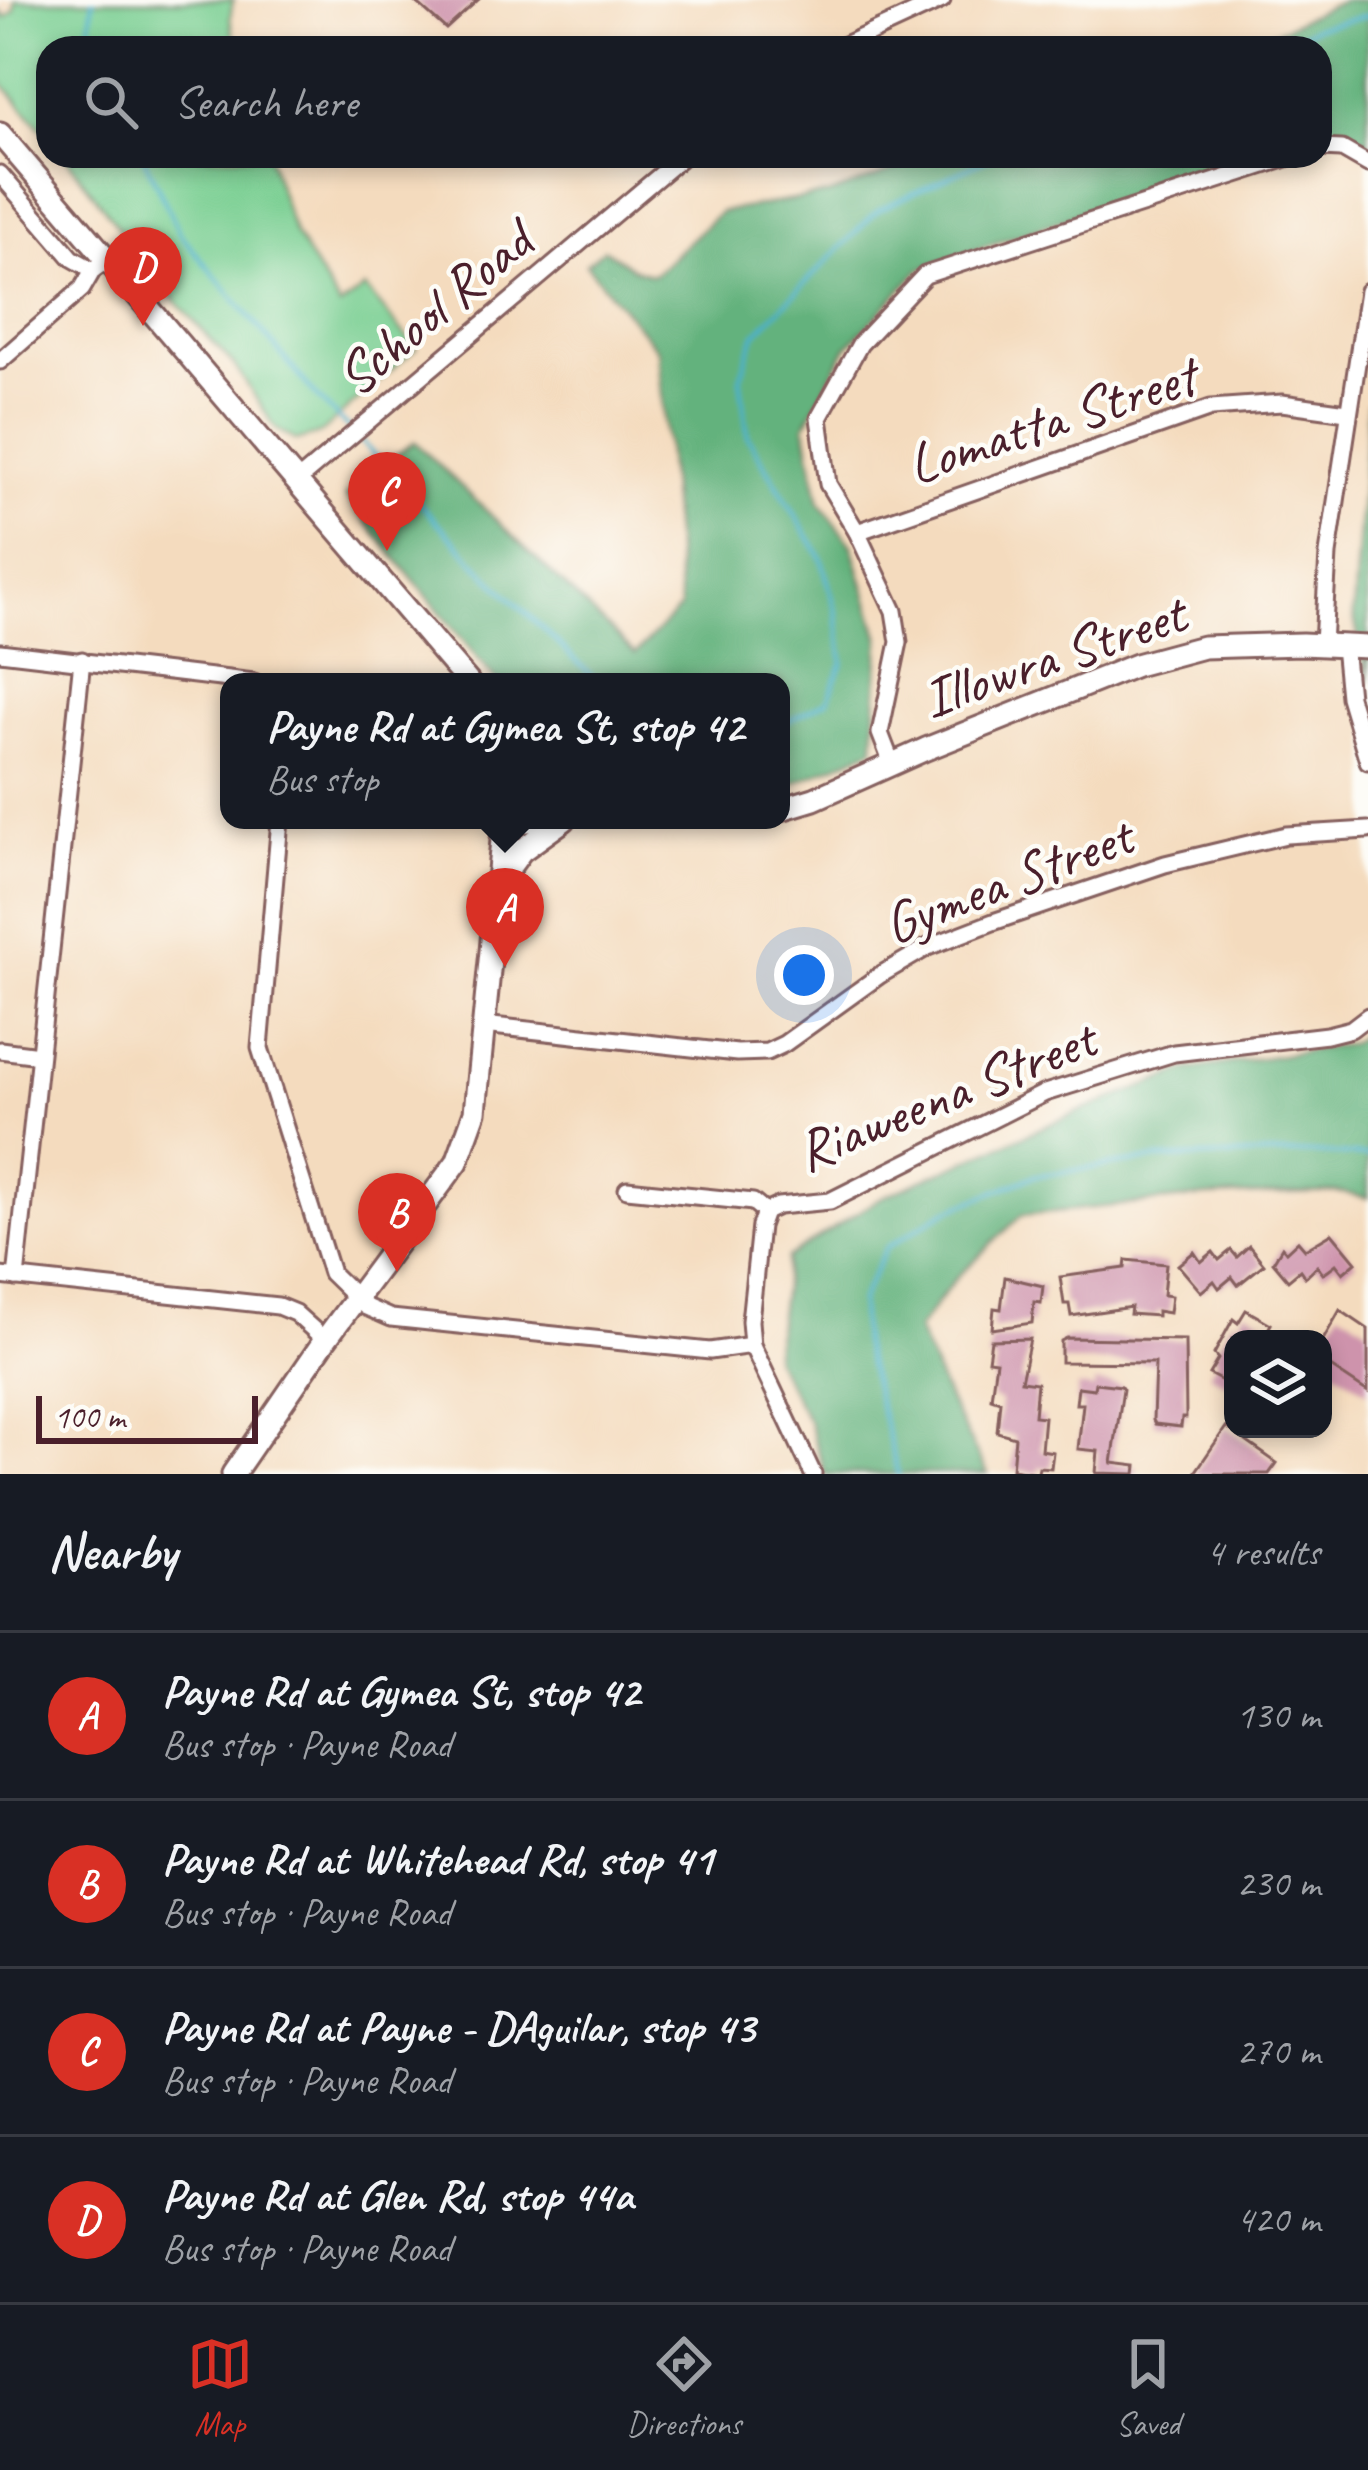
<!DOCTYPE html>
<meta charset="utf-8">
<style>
body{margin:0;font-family:Caveat,sans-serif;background:#242831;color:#f1f3f6}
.controls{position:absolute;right:36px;bottom:36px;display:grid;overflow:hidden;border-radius:24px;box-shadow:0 6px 18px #0003}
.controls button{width:108px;height:108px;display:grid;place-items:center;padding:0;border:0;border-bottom:3px solid #363941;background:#171b24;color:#f1f3f6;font:60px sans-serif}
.scale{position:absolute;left:36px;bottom:30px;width:222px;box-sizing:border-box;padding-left:12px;border:6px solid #4a1f2b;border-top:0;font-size:33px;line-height:42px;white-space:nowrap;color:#4a1f2b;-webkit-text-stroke:9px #fdfcf7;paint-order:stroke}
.you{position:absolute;left:804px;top:975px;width:42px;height:42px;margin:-30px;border:9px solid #fff;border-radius:50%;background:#1a73e8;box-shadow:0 0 0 18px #1a73e833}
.badge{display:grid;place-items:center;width:78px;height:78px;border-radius:50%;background:#d93025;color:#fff;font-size:39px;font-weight:700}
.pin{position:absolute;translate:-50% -99px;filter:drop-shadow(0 3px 6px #0008)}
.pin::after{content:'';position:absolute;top:63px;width:42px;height:36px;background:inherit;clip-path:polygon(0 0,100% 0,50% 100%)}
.popup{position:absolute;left:220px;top:673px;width:570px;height:156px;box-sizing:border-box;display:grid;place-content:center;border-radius:24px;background:#171b24;filter:drop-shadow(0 3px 9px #0005);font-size:39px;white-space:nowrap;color:#9ea1a6}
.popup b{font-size:45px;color:#f1f3f6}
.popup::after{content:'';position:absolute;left:50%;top:100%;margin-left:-24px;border:24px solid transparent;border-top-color:#171b24}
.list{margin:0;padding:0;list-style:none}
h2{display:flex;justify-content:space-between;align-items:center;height:156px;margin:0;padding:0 48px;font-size:51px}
h2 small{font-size:39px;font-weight:400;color:#9ea1a6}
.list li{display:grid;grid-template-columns:78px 1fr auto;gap:36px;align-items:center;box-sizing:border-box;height:168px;padding:0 48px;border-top:3px solid #363941}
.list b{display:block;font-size:45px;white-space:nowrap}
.list p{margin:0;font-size:39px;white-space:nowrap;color:#9ea1a6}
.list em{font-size:39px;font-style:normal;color:#9ea1a6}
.icon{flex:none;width:66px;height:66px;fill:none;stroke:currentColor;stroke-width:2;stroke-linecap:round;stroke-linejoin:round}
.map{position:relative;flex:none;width:1368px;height:1474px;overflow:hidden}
.search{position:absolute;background:#171b24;box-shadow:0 6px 18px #0003;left:36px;right:36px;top:36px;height:132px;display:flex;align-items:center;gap:30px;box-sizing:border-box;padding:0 42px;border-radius:36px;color:#9ea1a6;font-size:45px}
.sheet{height:828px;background:#171b24}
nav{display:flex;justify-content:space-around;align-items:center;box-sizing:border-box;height:168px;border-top:3px solid #363941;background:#171b24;font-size:33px;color:#9ea1a6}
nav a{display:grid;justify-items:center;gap:6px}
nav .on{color:#d93025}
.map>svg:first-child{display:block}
.green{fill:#7acf93;stroke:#62775f;stroke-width:3}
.forest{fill:#63b27d;stroke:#566854;stroke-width:3}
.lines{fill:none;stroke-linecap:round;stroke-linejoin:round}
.stream{stroke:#4cb0cb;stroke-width:4.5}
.building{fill:#ce93ac}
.street-casing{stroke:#86615e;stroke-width:21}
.secondary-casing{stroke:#86615e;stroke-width:27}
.street{stroke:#fff;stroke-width:15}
.secondary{stroke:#fff;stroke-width:21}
.labels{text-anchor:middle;stroke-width:9;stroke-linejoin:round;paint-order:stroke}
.street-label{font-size:57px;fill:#4a1f2b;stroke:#fdfcf7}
</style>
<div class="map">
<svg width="1368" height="1474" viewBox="0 0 1368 1474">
<rect width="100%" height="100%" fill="#fdfcf7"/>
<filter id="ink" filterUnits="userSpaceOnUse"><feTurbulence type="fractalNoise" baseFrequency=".00833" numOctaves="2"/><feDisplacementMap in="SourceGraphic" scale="24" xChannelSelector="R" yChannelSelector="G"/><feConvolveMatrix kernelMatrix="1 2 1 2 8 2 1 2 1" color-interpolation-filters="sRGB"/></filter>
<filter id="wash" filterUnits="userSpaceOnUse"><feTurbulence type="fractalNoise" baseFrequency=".004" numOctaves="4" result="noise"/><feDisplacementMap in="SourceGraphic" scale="48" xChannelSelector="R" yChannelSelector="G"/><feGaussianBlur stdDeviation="2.7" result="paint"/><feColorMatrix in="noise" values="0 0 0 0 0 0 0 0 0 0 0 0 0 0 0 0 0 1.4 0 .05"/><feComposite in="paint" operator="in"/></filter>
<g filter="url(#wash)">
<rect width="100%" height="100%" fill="#f4dbbe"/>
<g class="green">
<path d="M15 0H233L230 18 236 48H48V136L0 80V11L6 18 15 10Z"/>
<path d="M65 156H268L294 233 340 307 365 288 416 348 320 434 297 441 276 429 234 365 164 288Z"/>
</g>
<g class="forest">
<path d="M1344 0H1368V144L1347 131 1320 134V48H1239Z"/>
<path d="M933 156H1245L921 269 847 347 805 425 820 503 852 545 880 639 874 748 781 789V682H497L346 497 383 463 415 442 635 654 680 608 658 350 586 264 604 249 634 269 653 275 720 212 830 194Z"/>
<path d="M1368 402V682L1353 614Z"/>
<path d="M1368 1032V1198L1338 1192 1207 1197 1022 1215 955 1279 917 1330 949 1402 988 1474H825L809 1423 773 1357 787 1258 880 1198 1071 1115 1187 1070 1349 1044Z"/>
</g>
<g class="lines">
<g class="stream">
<path d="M92 48 89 40 93 0"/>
<path d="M1274 48 1316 27 1368 16"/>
<path d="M143 156 180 234 318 398 350 430"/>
<path d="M358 438 492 580 598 682"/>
<path d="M781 725 828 700 843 662 837 614 821 557 748 437 740 378 755 334 878 210 993 156"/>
<path d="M898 1474 862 1343 860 1301 886 1248 944 1212 1034 1176 1157 1159 1311 1153 1368 1156"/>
</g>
</g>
<g id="blocks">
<g class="building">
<path d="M413 0H478L446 29Z"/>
<path d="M1332 1233 1356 1262 1343 1273 1336 1264 1323 1274 1317 1266 1305 1277 1300 1270 1288 1280 1273 1262 1282 1247 1286 1252 1298 1241 1305 1249Z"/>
<path d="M1249 1246 1264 1264 1238 1285 1232 1277 1219 1288 1214 1281 1201 1292 1178 1265 1194 1252 1201 1262 1213 1252 1219 1260 1231 1250 1237 1257Z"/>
<path d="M1126 1260 1166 1264 1163 1295 1171 1296 1169 1313 1157 1311V1316L1130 1314 1131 1307 1071 1316 1069 1304H1064L1060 1277 1125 1268Z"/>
<path d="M1005 1277 1043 1286 1041 1303 1034 1302 1032 1323 992 1329 994 1308 1001 1309Z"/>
<path d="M1246 1310 1271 1324 1263 1339H1233V1375L1228 1384 1209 1374 1218 1359 1214 1354 1233 1319 1238 1323Z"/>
<path d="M1340 1310 1368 1329V1392L1323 1362V1340Z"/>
<path d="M1067 1338 1185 1340 1186 1418H1182L1181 1427 1155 1424 1153 1420 1155 1363 1061 1362V1341Z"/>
<path d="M1030 1339 1021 1381 1037 1383 1034 1416 1044 1417 1041 1450 1053 1452 1051 1468 1039 1467 1038 1473 1012 1469 1015 1437 997 1432 1000 1401 991 1398 996 1361 988 1360 991 1340Z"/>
<path d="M1095 1383 1121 1386 1123 1389 1112 1463 1137 1466 1136 1474 1096 1473 1098 1451 1078 1449 1083 1404H1076L1078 1387 1094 1389Z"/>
<path d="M1226 1427 1277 1463 1269 1474H1194Z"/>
</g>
</g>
</g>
<g filter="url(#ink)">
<use href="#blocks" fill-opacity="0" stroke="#86615e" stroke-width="3"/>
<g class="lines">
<g class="street-casing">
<g id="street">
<path d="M838 48 942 0"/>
<path d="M1320 148 1342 149 1368 164"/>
<path d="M0 174 72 258 93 270"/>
<path d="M0 361 82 289 93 270 106 261"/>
<path d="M296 482 683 156"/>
<path d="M857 532 1211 408 1282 403 1347 412"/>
<path d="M1323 644 1328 554 1368 291"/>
<path d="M1344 646 1349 697 1368 761"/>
<path d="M0 652 254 682"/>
<path d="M892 764 880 733 899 642 894 611 857 532 828 484 819 418 860 344 925 275 1293 156"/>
<path d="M280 820 260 1048 331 1273 366 1307 391 1318 710 1351 752 1345"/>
<path d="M483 1025 737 1053 767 1052 784 1044 880 975 928 947 993 922 1165 864 1286 835 1368 830"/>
<path d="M0 1050 39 1055"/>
<path d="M627 1189 753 1202 765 1212"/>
<path d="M765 1212 778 1206 830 1201 1045 1093 1174 1053 1327 1035 1351 1029 1368 1016"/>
<path d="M765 1212 760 1226 750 1321 752 1345 813 1474"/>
<path d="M0 1276 278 1306 295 1313 325 1340"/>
<path d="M16 1278 82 660"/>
</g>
</g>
<g class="secondary-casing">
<g id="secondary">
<path d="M0 134 468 682"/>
<path d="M781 809 814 799 926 749 1136 665 1203 647 1302 644 1368 647"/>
<path d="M504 822 549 820"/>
<path d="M500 880 521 851 564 820"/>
<path d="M233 1474 325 1340 457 1162 475 1112 504 820"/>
</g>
</g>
<use href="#street" class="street"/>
<use href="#secondary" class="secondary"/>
</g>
</g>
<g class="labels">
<g class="street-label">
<text transform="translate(433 308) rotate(-40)" y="20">School Road</text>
<text transform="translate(1051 419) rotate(-18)" y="20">Lomatta Street</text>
<text transform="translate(1053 655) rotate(-19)" y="20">Illowra Street</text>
<text transform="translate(1007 879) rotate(-21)" y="20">Gymea Street</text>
<text transform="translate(945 1094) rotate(-22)" y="20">Riaweena Street</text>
</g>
</g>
</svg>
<div class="controls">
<button><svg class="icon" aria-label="layers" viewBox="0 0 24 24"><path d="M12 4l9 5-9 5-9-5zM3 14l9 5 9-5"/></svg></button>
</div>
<div class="scale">100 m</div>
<div class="you"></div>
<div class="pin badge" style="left:505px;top:967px">A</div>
<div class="popup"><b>Payne Rd at Gymea St, stop 42</b>Bus stop</div>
<div class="pin badge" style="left:397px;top:1272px">B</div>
<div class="pin badge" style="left:387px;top:551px">C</div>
<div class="pin badge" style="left:143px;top:326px">D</div>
<div class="search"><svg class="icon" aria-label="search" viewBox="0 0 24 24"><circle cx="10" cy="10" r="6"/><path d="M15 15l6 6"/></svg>Search here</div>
</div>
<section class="sheet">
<h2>Nearby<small>4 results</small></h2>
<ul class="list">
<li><span class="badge">A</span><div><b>Payne Rd at Gymea St, stop 42</b><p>Bus stop · Payne Road</p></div><em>130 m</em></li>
<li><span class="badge">B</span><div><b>Payne Rd at Whitehead Rd, stop 41</b><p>Bus stop · Payne Road</p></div><em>230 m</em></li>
<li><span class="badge">C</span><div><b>Payne Rd at Payne - DAguilar, stop 43</b><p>Bus stop · Payne Road</p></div><em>270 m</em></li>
<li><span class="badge">D</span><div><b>Payne Rd at Glen Rd, stop 44a</b><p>Bus stop · Payne Road</p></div><em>420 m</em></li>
</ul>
</section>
<nav>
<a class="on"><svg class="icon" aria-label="map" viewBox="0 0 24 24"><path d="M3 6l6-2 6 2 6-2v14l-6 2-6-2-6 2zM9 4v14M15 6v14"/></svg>Map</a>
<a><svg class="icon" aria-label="directions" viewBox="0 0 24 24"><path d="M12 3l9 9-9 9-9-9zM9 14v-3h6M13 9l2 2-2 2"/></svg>Directions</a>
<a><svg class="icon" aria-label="saved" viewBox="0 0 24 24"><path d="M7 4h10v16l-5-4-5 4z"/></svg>Saved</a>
</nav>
